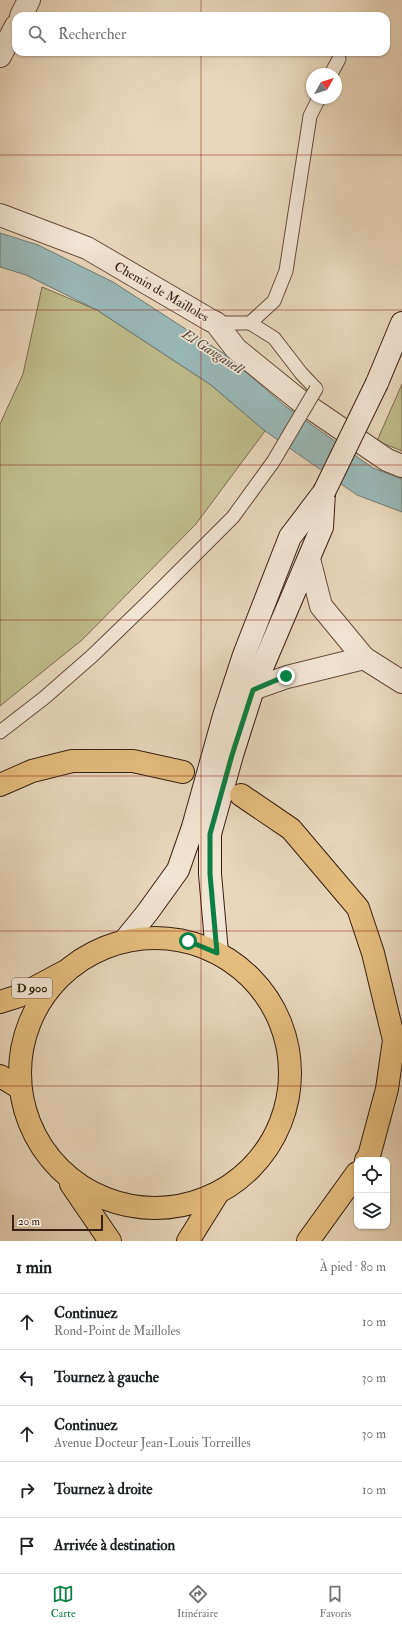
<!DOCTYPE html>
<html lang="fr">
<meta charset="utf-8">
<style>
body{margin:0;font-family:"IM FELL Double Pica",serif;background:#f2f2f2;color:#202124}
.controls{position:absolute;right:12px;bottom:12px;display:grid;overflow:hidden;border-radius:8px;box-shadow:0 1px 3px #0004}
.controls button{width:36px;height:36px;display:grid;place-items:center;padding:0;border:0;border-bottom:1px solid #e0e0e0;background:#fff;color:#202124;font:20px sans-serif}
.compass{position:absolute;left:306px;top:68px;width:36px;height:36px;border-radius:50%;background:#fff;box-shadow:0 1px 3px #0004;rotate:51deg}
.scale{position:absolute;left:12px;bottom:10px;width:91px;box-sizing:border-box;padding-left:4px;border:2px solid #371f11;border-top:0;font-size:11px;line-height:14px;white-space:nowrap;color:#371f11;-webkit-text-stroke:3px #f1e5d3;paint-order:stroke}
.stop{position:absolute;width:12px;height:12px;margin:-9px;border:3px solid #0b8043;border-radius:50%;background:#fff}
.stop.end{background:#0b8043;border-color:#fff;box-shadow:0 1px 4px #0008}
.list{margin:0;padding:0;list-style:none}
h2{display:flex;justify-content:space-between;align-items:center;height:52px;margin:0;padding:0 16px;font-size:17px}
h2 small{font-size:13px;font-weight:400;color:#757577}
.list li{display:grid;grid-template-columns:26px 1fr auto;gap:12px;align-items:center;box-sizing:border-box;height:56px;padding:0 16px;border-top:1px solid #e0e0e0}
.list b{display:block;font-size:15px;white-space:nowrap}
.list p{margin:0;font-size:13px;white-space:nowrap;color:#757577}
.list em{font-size:13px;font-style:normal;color:#757577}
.icon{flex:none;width:22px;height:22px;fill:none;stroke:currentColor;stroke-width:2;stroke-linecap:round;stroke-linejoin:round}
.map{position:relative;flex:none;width:402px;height:1241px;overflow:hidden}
.search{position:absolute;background:#fff;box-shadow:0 1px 3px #0004;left:12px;right:12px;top:12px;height:44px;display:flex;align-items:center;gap:10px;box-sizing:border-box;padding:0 14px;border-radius:12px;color:#757577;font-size:15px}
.sheet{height:332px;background:#fff}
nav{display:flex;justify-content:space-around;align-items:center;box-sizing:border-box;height:56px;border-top:1px solid #e0e0e0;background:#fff;font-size:11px;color:#757577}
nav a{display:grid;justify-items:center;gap:2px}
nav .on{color:#0b8043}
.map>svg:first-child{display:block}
.green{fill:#bebc8b;stroke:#7a6e4e}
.water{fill:#99b8b8;stroke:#727b75}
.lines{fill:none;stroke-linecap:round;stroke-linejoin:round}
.service-casing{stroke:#644d3c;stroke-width:15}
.minor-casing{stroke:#644d3c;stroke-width:24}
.secondary-casing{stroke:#371f11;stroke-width:24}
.primary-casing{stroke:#371f11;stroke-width:24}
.trunk-casing{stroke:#371f11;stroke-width:24}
.service{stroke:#f1e5d3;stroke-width:13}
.minor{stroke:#f1e5d3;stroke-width:22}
.secondary{stroke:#f1e5d3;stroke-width:22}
.primary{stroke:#e4bc7e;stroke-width:22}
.trunk{stroke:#e4bc7e;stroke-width:22}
.service-bridge-casing{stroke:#644d3c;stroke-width:15;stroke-linecap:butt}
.secondary-bridge-casing{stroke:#371f11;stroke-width:24;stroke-linecap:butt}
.service-bridge{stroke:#f1e5d3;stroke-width:13}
.secondary-bridge{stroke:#f1e5d3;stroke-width:22}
.route{stroke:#0b8043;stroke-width:5}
.grid{fill:none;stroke:#8f2418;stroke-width:1;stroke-opacity:0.55}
.labels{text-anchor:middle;stroke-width:3.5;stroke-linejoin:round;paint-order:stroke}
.shield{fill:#f1e5d3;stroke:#6f5a4b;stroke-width:1}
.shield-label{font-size:12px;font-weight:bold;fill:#371f11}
.street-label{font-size:13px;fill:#371f11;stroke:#f1e5d3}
.water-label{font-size:14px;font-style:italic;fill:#544d43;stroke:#f1e5d3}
</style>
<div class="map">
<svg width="402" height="1241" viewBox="0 0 402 1241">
<rect width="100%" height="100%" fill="#e9d7bb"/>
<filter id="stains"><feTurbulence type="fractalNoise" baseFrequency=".005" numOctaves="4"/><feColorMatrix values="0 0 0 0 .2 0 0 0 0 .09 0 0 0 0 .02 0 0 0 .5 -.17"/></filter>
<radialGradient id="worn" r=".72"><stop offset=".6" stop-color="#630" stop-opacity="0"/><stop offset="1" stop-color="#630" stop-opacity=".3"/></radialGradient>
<g class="green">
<path d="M42 287 97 310 211 385 265 431 196 524 82 640 0 706V424L23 374Z"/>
<path d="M402 384V451L377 441Z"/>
</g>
<path class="water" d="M0 233 38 245 113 282 229 357 285 406 373 468 402 479V512L357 495 265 431 211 385 97 310 26 275 0 267Z"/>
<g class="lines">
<g class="service-casing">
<g id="service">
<path d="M331 74 339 59"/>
<path d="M216 323H250L274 301 286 271 310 116 319 98"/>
<path d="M250 323 274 338 301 373 316 389"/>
<path d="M0 732 44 698 92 656 149 601 233 517 273 462"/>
</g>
</g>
<g class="minor-casing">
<g id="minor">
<path d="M21 16 29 0"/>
<path d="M0 56 16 26"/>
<path d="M0 215 87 248 210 320 216 323 236 349 299 400 387 460 402 466"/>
<path d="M309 559 321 606 364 658 402 682"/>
<path d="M253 689 287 677 364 658"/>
</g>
</g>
<g class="secondary-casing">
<g id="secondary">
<path d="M377 383 402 323"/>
<path d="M125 940 147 913 178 870 193 827 224 716 244 655 290 537 324 492"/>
<path d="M217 953 210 874V834L232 755 253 689 322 527 324 492"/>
</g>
</g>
<g class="primary-casing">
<g id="primary">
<circle cx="155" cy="1073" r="135"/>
<path d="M71 1184 110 1241"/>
<path d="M188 1241 218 1193"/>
</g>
</g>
<g class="trunk-casing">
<g id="trunk">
<path d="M0 785 32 771 72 761H133L183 772"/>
<path d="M241 795 291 829 358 908 373 953 394 1040 387 1089 369 1156 366 1160"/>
<path d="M0 1002 19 996 64 972"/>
<path d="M0 1076 20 1088"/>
<path d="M308 1241 357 1173"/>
</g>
</g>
<use href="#service" class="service"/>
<use href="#minor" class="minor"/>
<use href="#secondary" class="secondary"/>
<use href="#primary" class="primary"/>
<use href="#trunk" class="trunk"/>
<g class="service-bridge-casing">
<path id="service-bridge" d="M273 462 316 389"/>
</g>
<g class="secondary-bridge-casing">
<path id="secondary-bridge" d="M324 492 377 383"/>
</g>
<use href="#service-bridge" class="service-bridge"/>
<use href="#secondary-bridge" class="secondary-bridge"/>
</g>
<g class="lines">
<path class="route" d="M188 941 217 953 210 874V834L232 755 253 690 286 676"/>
</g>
<path class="grid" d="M201 0V16M201 52V1241M0 155H402M0 310H402M0 465H402M0 620H402M0 776H402M0 931H402M0 1086H402"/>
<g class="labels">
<rect class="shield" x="12" y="978" width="40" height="20" rx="3"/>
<g class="shield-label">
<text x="32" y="992">D 900</text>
</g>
<g class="street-label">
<text transform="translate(162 291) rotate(30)" y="5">Chemin de Mailloles</text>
</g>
<g class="water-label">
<text transform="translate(213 351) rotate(33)" y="5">El Ganganell</text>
</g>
</g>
<rect width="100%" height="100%" filter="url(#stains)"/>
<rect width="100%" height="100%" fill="url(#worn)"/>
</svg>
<div class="controls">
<button><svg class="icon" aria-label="locate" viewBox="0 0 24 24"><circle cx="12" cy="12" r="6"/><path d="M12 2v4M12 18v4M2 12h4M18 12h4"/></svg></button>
<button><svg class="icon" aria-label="layers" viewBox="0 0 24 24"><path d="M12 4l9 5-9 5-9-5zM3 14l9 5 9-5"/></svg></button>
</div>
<svg class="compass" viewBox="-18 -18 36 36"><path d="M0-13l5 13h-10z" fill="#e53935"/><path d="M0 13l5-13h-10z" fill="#757577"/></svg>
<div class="scale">20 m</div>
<div class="stop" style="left:188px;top:941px"></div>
<div class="stop end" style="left:286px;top:676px"></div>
<div class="search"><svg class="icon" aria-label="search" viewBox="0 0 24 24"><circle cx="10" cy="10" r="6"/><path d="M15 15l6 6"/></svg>Rechercher</div>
</div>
<section class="sheet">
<h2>1 min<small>À pied · 80 m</small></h2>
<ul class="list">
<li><svg class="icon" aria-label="ahead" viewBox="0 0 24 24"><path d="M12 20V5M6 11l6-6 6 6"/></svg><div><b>Continuez</b><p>Rond-Point de Mailloles</p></div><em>10 m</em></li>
<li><svg class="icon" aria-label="left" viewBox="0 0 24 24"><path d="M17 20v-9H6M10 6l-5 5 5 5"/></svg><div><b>Tournez à gauche</b></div><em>30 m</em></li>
<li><svg class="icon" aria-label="ahead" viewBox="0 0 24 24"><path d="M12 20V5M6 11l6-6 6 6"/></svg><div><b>Continuez</b><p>Avenue Docteur Jean-Louis Torreilles</p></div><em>30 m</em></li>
<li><svg class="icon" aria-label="right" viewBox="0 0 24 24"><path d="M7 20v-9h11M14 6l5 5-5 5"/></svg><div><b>Tournez à droite</b></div><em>10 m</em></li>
<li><svg class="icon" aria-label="arrive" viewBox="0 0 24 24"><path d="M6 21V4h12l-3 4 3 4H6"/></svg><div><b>Arrivée à destination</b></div></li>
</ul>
</section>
<nav>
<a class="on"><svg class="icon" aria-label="map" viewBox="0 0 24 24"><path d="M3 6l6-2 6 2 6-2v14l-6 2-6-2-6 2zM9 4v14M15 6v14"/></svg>Carte</a>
<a><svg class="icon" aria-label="directions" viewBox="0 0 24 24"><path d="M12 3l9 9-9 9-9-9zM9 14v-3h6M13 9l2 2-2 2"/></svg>Itinéraire</a>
<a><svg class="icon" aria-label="saved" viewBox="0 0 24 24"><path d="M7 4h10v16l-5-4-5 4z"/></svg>Favoris</a>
</nav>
